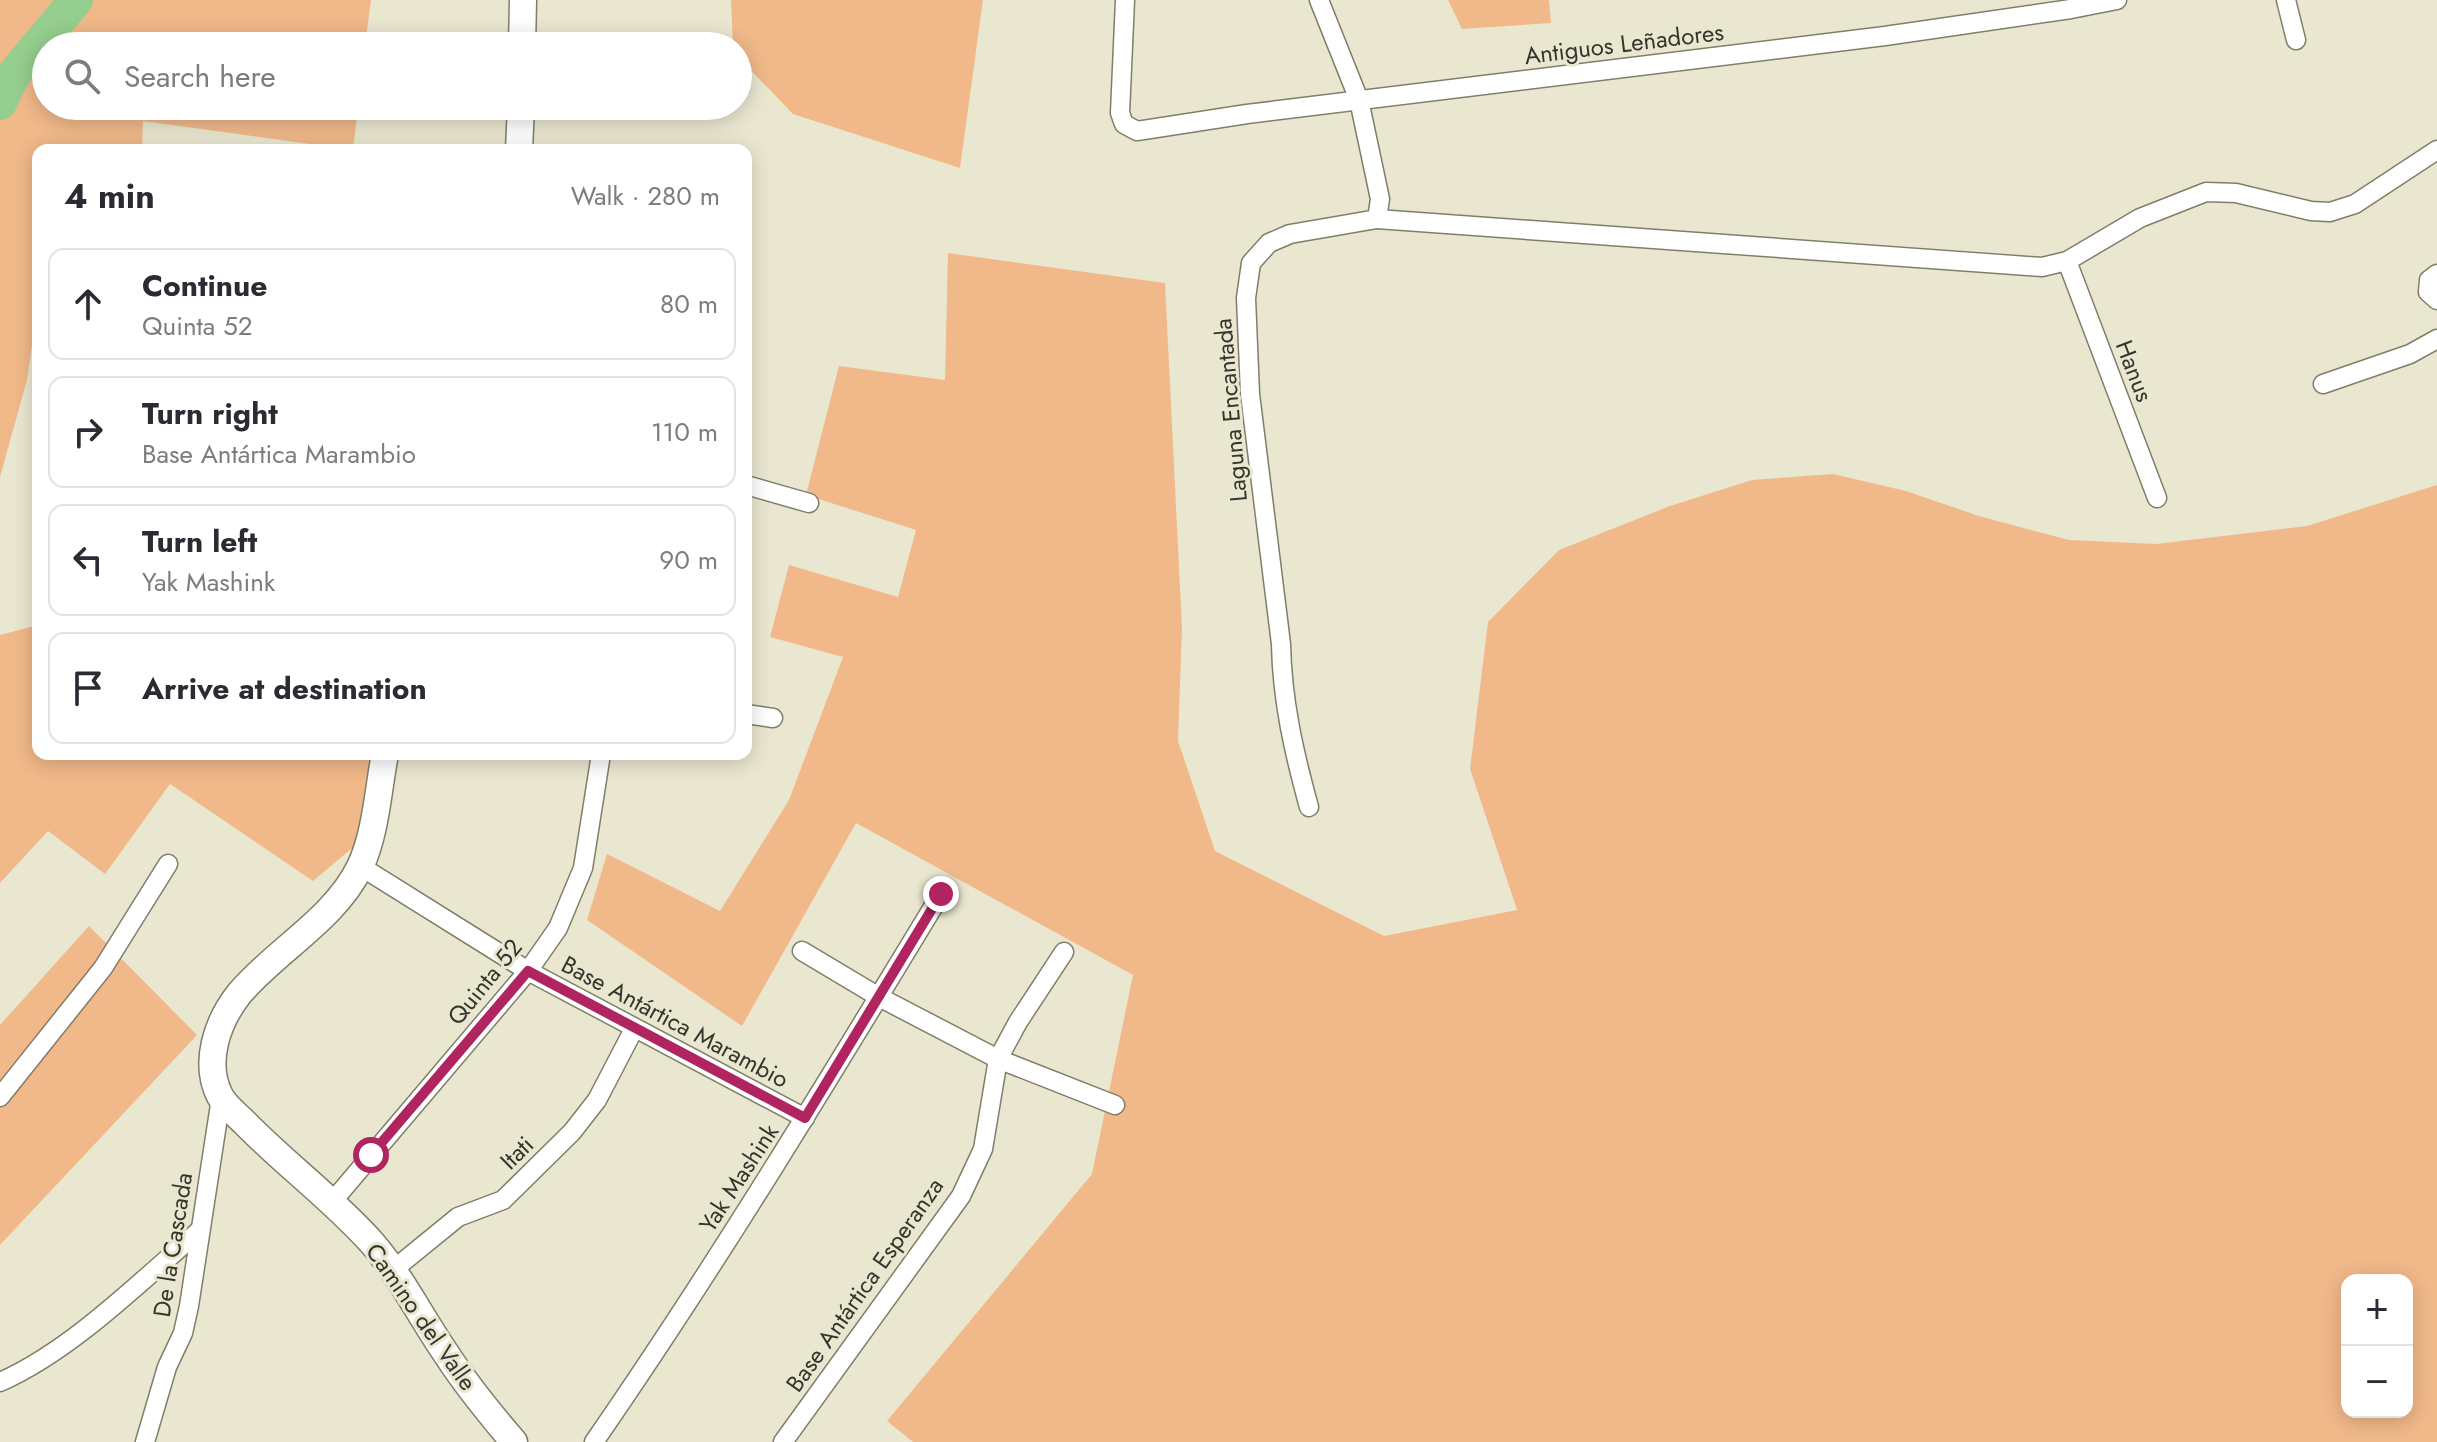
<!DOCTYPE html>
<meta charset="utf-8">
<style>
body{margin:0;font-family:Jost,sans-serif;background:#f2f2f3;color:#2b2b33}
.controls{position:absolute;right:24px;bottom:24px;display:grid;overflow:hidden;border-radius:16px;box-shadow:0 4px 20px #0003}
.controls button{width:72px;height:72px;display:grid;place-items:center;padding:0;border:0;border-bottom:2px solid #e1e1e2;background:#fff;color:#2b2b33;font:40px sans-serif}
.stop{position:absolute;width:24px;height:24px;margin:-18px;border:6px solid #b0245f;border-radius:50%;background:#fff}
.stop.end{background:#b0245f;border-color:#fff;box-shadow:0 2px 8px #0008}
.list{margin:0;padding:0;list-style:none}
h2{display:flex;justify-content:space-between;align-items:center;height:104px;margin:0;padding:0 32px;font-size:34px}
h2 small{font-size:26px;font-weight:400;color:#7c7c81}
.list li{display:grid;grid-template-columns:52px 1fr auto;gap:24px;align-items:center;box-sizing:border-box;height:112px;margin:0 16px 16px;padding:0 16px;border:2px solid #e1e1e2;border-radius:16px}
.list b{display:block;font-size:30px;white-space:nowrap}
.list p{margin:0;font-size:26px;white-space:nowrap;color:#7c7c81}
.list em{font-size:26px;font-style:normal;color:#7c7c81}
.icon{flex:none;width:44px;height:44px;fill:none;stroke:currentColor;stroke-width:2;stroke-linecap:round;stroke-linejoin:round}
.map{position:relative;flex:none;width:2437px;height:1442px;overflow:hidden}
.search{position:absolute;background:#fff;box-shadow:0 4px 20px #0003;left:32px;top:32px;width:720px;height:88px;display:flex;align-items:center;gap:20px;box-sizing:border-box;padding:0 28px;border-radius:44px;color:#7c7c81;font-size:30px}
.panel{position:absolute;background:#fff;box-shadow:0 4px 20px #0003;left:32px;top:144px;width:720px;height:616px;border-radius:16px}
.map>svg:first-child{display:block}
.green{fill:#f1b989;fill-rule:evenodd}
.lines{fill:none;stroke-linecap:round;stroke-linejoin:round}
.river{stroke:#95ce8e;stroke-width:34}
.street-casing{stroke:#807e69;stroke-width:21}
.secondary-casing{stroke:#807e69;stroke-width:29}
.street{stroke:#fff;stroke-width:18}
.secondary{stroke:#fff;stroke-width:26}
.route{stroke:#b0245f;stroke-width:10}
.labels{text-anchor:middle;stroke-width:6;stroke-linejoin:round;paint-order:stroke}
.street-label{font-size:24px;fill:#36352d;stroke:#eae7d1}
</style>
<div class="map">
<svg width="2437" height="1442" viewBox="0 0 2437 1442">
<rect width="100%" height="100%" fill="#eae7d1"/>
<g class="green">
<path d="M0 0H371L365 46H46V106H358L353 150 143 121 142 150H38V302L27 380 0 477Z"/>
<path d="M731 0H983L960 168 793 114 738 57V46H733Z"/>
<path d="M1448 0H1549L1551 23 1462 29Z"/>
<path d="M948 253 1165 283 1182 628 1178 741 1215 851 1384 936 1517 910 1470 769 1488 622 1559 550 1670 506 1752 480 1833 474 1906 491 1979 516 2069 540 2156 544 2307 526 2437 485V1442H913L887 1421 1092 1174 1133 975 856 823 742 1026 587 920 607 854 720 911 789 800 843 657 770 637 789 565 898 597 916 530 806 495 839 366 945 380ZM2347 1280H2407V1412H2347Z"/>
<path d="M38 625V754H375L357 844 313 881 170 784 105 874 48 831 0 883V635Z"/>
<path d="M89 926 197 1035 0 1245V1025Z"/>
</g>
<g class="lines">
<path class="river" d="M0 103 13 75 76 0"/>
<g class="street-casing">
<g id="street">
<path d="M1125 0 1120 113 1124 124 1137 131 1247 114 1885 36 2071 9 2117 0"/>
<path d="M2286 0 2296 40"/>
<path d="M1377 219 2042 267 2067 261 2140 218 2206 192 2236 193 2311 211 2330 212 2355 204 2437 150"/>
<path d="M2067 261 2157 498"/>
<path d="M2437 274 2429 280 2428 292 2437 300"/>
<path d="M2323 384 2410 354 2437 339"/>
<path d="M746 485 809 503"/>
<path d="M746 714 773 718"/>
<path d="M1309 807C1294 753 1282 700 1281 644L1250 394 1246 298 1251 263 1269 243 1290 234 1377 219 1380 199 1359 100 1319 0"/>
<path d="M360 866 528 971 805 1118"/>
<path d="M802 951 879 997 998 1059 1115 1105"/>
<path d="M0 1097 103 968 168 864"/>
<path d="M332 1202 528 971 558 928 583 868 601 754"/>
<path d="M393 1270 458 1217 503 1200 572 1132 597 1100 634 1029"/>
<path d="M0 1382C71 1351 141 1281 200 1230"/>
<path d="M145 1442 167 1367 183 1333 189 1306 221 1098"/>
<path d="M594 1442C717 1264 829 1079 941 894"/>
<path d="M783 1442 961 1196 983 1149 998 1059 1018 1022 1064 952"/>
</g>
</g>
<g class="secondary-casing">
<g id="secondary">
<path d="M522 46 523 0"/>
<path d="M519 150 521 106"/>
<path d="M385 754C378 790 376 833 360 867 334 920 276 950 239 994 217 1022 203 1063 220 1096 225 1106 237 1115 245 1123 286 1165 334 1200 373 1244 402 1278 422 1319 447 1355 467 1386 490 1414 514 1442"/>
</g>
</g>
<use href="#street" class="street"/>
<use href="#secondary" class="secondary"/>
</g>
<g class="lines">
<path class="route" d="M371 1155 528 971 805 1118 941 894"/>
</g>
<g class="labels">
<g class="street-label">
<text transform="translate(1624 44) rotate(-7)" y="8">Antiguos Leñadores</text>
<text transform="translate(2134 371) rotate(69)" y="8">Hanus</text>
<text transform="translate(1231 410) rotate(-95)" y="8">Laguna Encantada</text>
<text transform="translate(485 982) rotate(-51)" y="8">Quinta 52</text>
<text transform="translate(675 1022) rotate(28)" y="8">Base Antártica Marambio</text>
<text transform="translate(517 1153) rotate(-45)" y="8">Itati</text>
<text transform="translate(739 1178) rotate(-57)" y="8">Yak Mashink</text>
<text transform="translate(173 1245) rotate(-81)" y="8">De la Cascada</text>
<text transform="translate(865 1285) rotate(-55)" y="8">Base Antártica Esperanza</text>
<text transform="translate(421 1317) rotate(55)" y="8">Camino del Valle</text>
</g>
</g>
</svg>
<div class="controls">
<button>+</button>
<button>−</button>
</div>
<div class="stop" style="left:371px;top:1155px"></div>
<div class="stop end" style="left:941px;top:894px"></div>
<div class="search"><svg class="icon" aria-label="search" viewBox="0 0 24 24"><circle cx="10" cy="10" r="6"/><path d="M15 15l6 6"/></svg>Search here</div>
<section class="panel">
<h2>4 min<small>Walk · 280 m</small></h2>
<ul class="list">
<li><svg class="icon" aria-label="ahead" viewBox="0 0 24 24"><path d="M12 20V5M6 11l6-6 6 6"/></svg><div><b>Continue</b><p>Quinta 52</p></div><em>80 m</em></li>
<li><svg class="icon" aria-label="right" viewBox="0 0 24 24"><path d="M7 20v-9h11M14 6l5 5-5 5"/></svg><div><b>Turn right</b><p>Base Antártica Marambio</p></div><em>110 m</em></li>
<li><svg class="icon" aria-label="left" viewBox="0 0 24 24"><path d="M17 20v-9H6M10 6l-5 5 5 5"/></svg><div><b>Turn left</b><p>Yak Mashink</p></div><em>90 m</em></li>
<li><svg class="icon" aria-label="arrive" viewBox="0 0 24 24"><path d="M6 21V4h12l-3 4 3 4H6"/></svg><div><b>Arrive at destination</b></div></li>
</ul>
</section>
</div>
